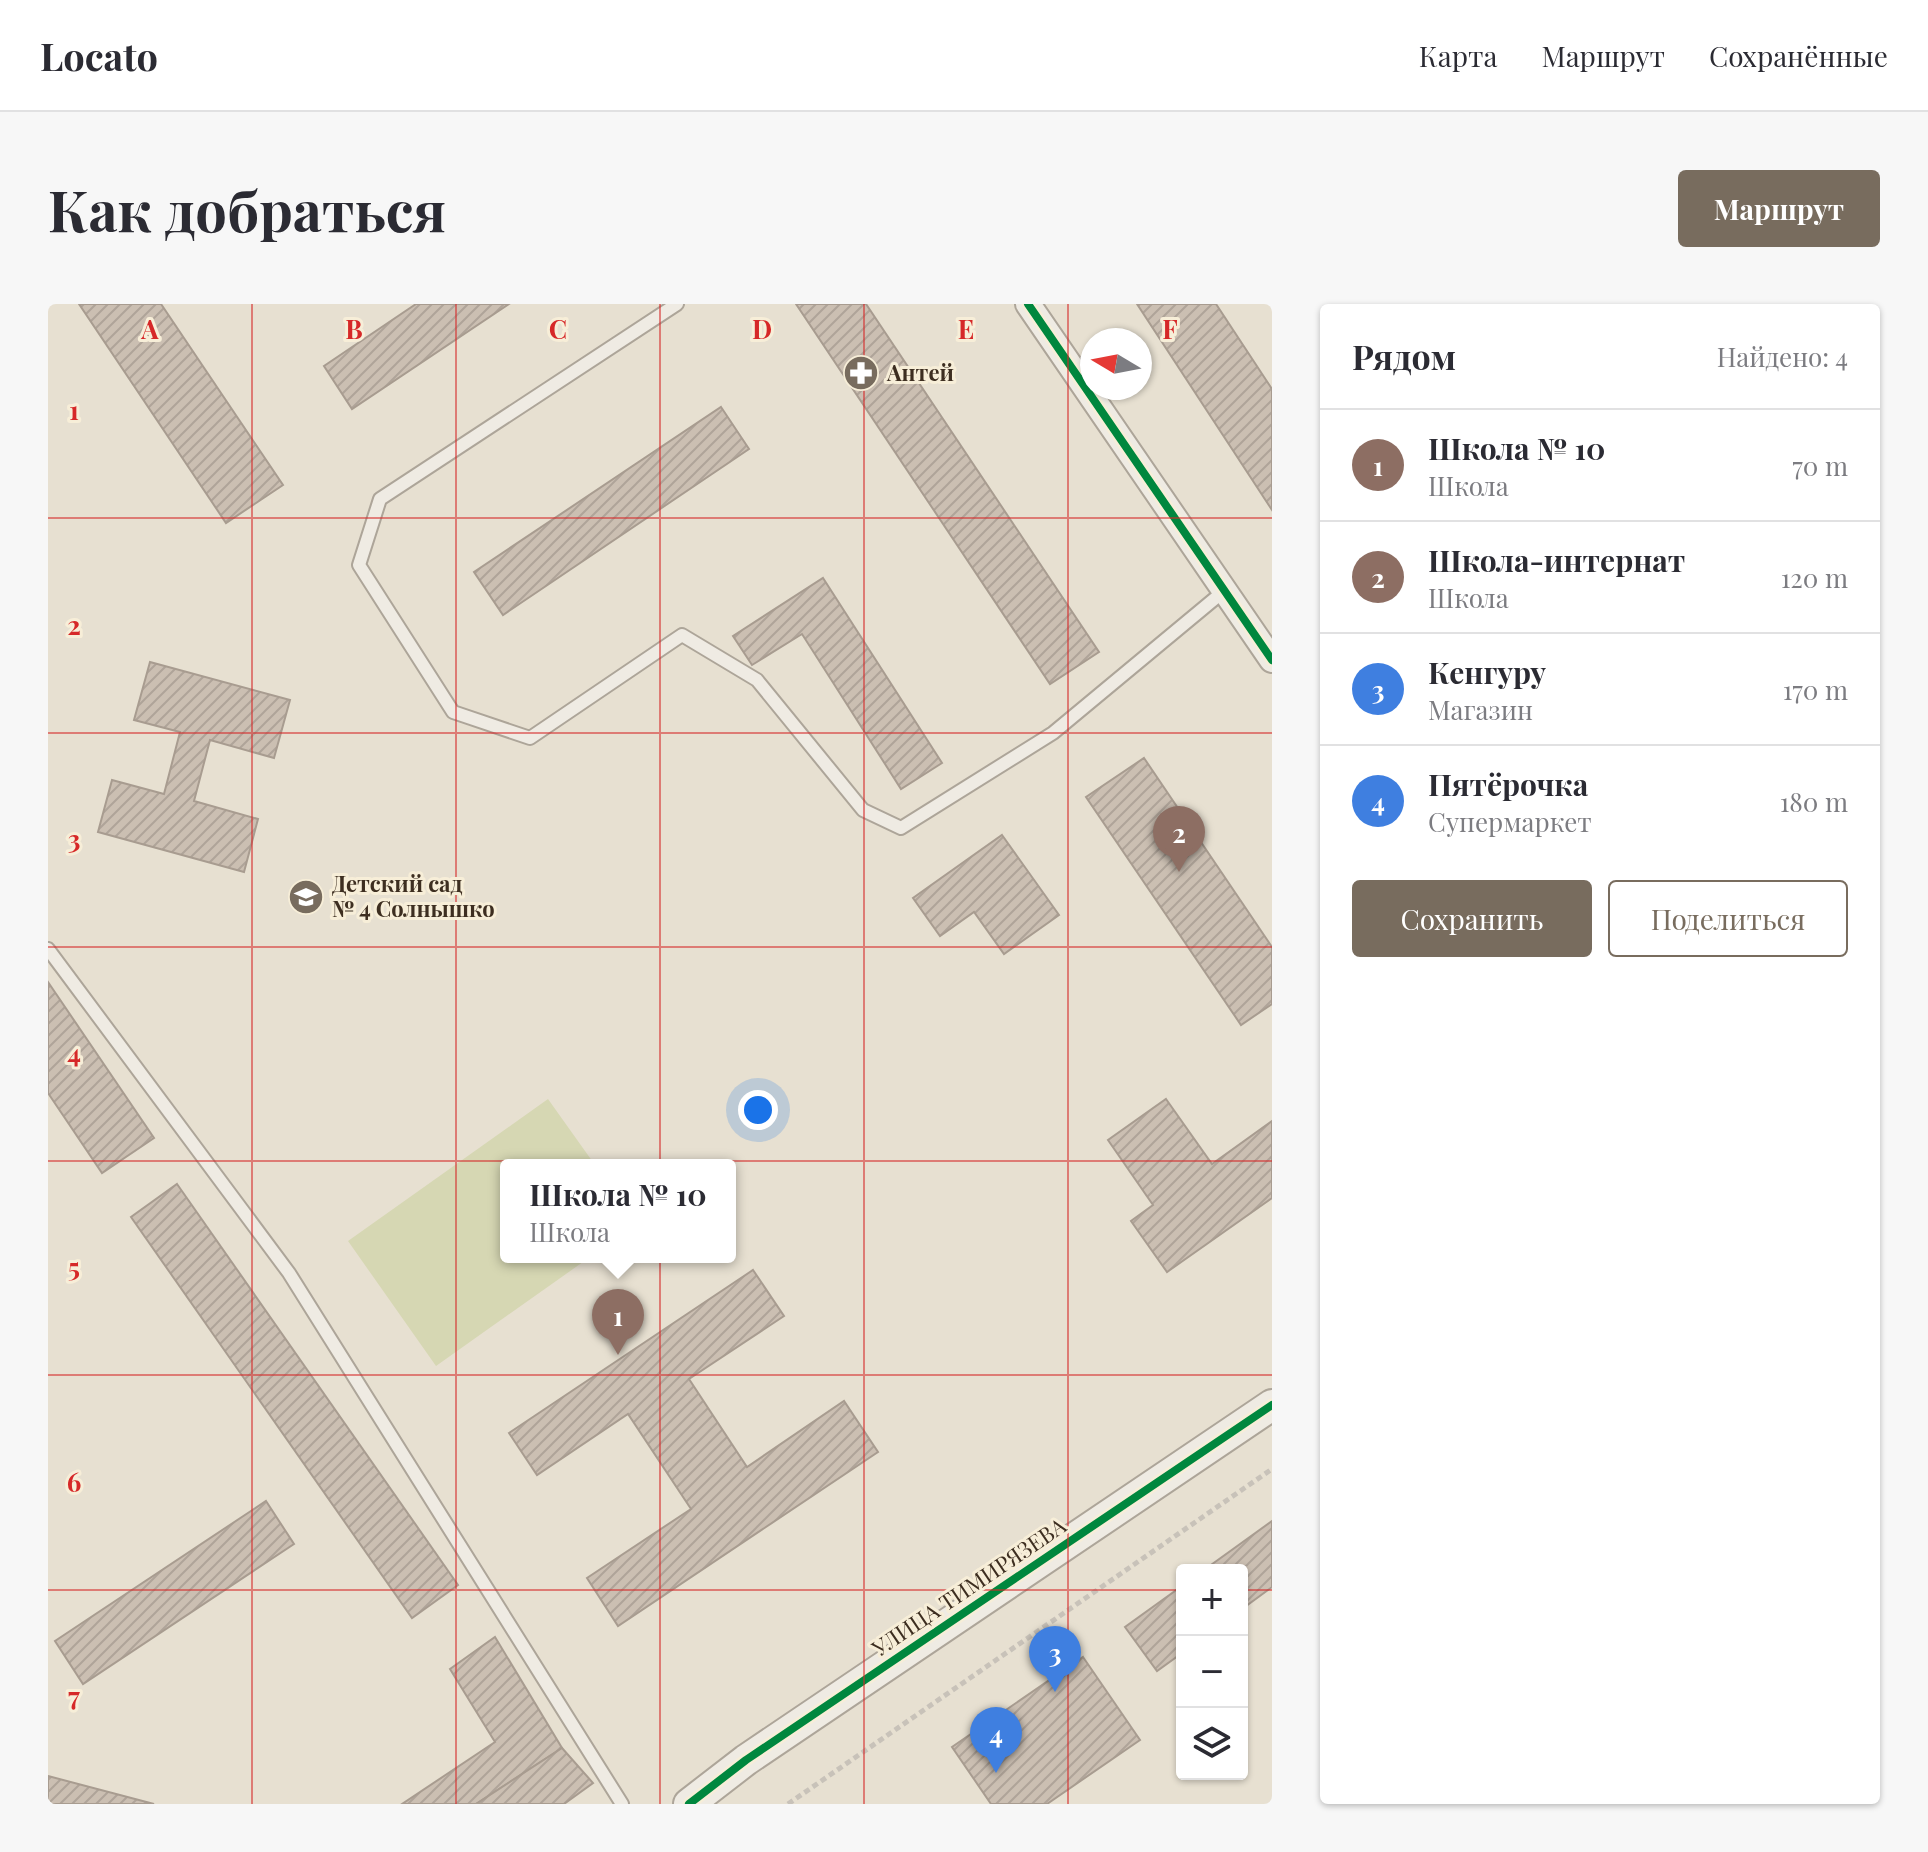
<!DOCTYPE html>
<html lang="ru">
<meta charset="utf-8">
<style>
body{margin:0;font-family:"Playfair Display",serif;background:#f7f7f7;color:#2b2b33}
.controls{position:absolute;right:24px;bottom:24px;display:grid;overflow:hidden;border-radius:8px;box-shadow:0 2px 6px #0004}
.controls button{width:72px;height:72px;display:grid;place-items:center;padding:0;border:0;border-bottom:2px solid #e1e1e2;background:#fff;color:#2b2b33;font:40px sans-serif}
.compass{position:absolute;left:1032px;top:24px;width:72px;height:72px;border-radius:50%;background:#fff;box-shadow:0 2px 6px #0004;rotate:280deg}
.you{position:absolute;left:710px;top:806px;width:28px;height:28px;margin:-20px;border:6px solid #fff;border-radius:50%;background:#1a73e8;box-shadow:0 0 0 12px #1a73e833}
.badge{display:grid;place-items:center;width:52px;height:52px;border-radius:50%;background:#786c5e;color:#fff;font-size:26px;font-weight:700}
.pin{position:absolute;translate:-50% -66px;filter:drop-shadow(0 2px 4px #0008)}
.pin::after{content:'';position:absolute;top:42px;width:28px;height:24px;background:inherit;clip-path:polygon(0 0,100% 0,50% 100%)}
.popup{position:absolute;left:452px;top:855px;width:236px;height:104px;box-sizing:border-box;display:grid;place-content:center;border-radius:8px;background:#fff;filter:drop-shadow(0 2px 6px #0005);font-size:26px;white-space:nowrap;color:#7c7c81}
.popup b{font-size:30px;color:#2b2b33}
.popup::after{content:'';position:absolute;left:50%;top:100%;margin-left:-16px;border:16px solid transparent;border-top-color:#fff}
.list{margin:0;padding:0;list-style:none}
h2{display:flex;justify-content:space-between;align-items:center;height:104px;margin:0;padding:0 32px;font-size:34px}
h2 small{font-size:26px;font-weight:400;color:#7c7c81}
.list li{display:grid;grid-template-columns:52px 1fr auto;gap:24px;align-items:center;box-sizing:border-box;height:112px;padding:0 32px;border-top:2px solid #e1e1e2}
.list b{display:block;font-size:30px;white-space:nowrap}
.list p{margin:0;font-size:26px;white-space:nowrap;color:#7c7c81}
.list em{font-size:26px;font-style:normal;color:#7c7c81}
.actions{display:flex;gap:16px;padding:24px 32px}
.actions a{flex:1;padding:18px 0;border:2px solid #786c5e;border-radius:8px;text-align:center;font-size:28px;color:#786c5e}
.actions .main{background:#786c5e;color:#fff}
.icon{flex:none;width:44px;height:44px;fill:none;stroke:currentColor;stroke-width:2;stroke-linecap:round;stroke-linejoin:round}
.map{position:relative;flex:none;width:1224px;height:1500px;overflow:hidden;border-radius:8px}
header{display:flex;align-items:center;gap:48px;box-sizing:border-box;height:112px;padding:0 40px;background:#fff;border-bottom:2px solid #e1e1e2}
header strong{font-size:38px}
nav{display:flex;gap:44px;margin-inline-start:auto;font-size:28px}
.intro{display:flex;align-items:center;justify-content:space-between;box-sizing:border-box;height:192px;padding:0 48px}
h1{margin:0;font-size:56px}
.button{padding:20px 36px;border-radius:8px;background:#786c5e;color:#fff;font-size:28px;font-weight:700}
main{display:flex;gap:48px;padding:0 48px}
aside{flex:1;background:#fff;border-radius:8px;box-shadow:0 2px 6px #0004}
.map>svg:first-child{display:block}
.pitch{fill:#d6d7b3}
.building{fill:url(#building-hatch);stroke:#a89c90;stroke-width:2}
.lines{fill:none;stroke-linecap:round;stroke-linejoin:round}
.service-casing{stroke:#ada599;stroke-width:16}
.minor-casing{stroke:#ada599;stroke-width:28}
.tertiary-casing{stroke:#ada599;stroke-width:34}
.path{stroke:#c8c2b9;stroke-width:5;stroke-dasharray:6 4;stroke-linecap:butt}
.service{stroke:#efebe3;stroke-width:12}
.minor{stroke:#efebe3;stroke-width:24}
.tertiary{stroke:#efebe3;stroke-width:30}
.cycleway-casing{stroke:#f7eed8;stroke-width:13}
.cycleway{stroke:#00873e;stroke-width:8}
.grid{fill:none;stroke:#d62828;stroke-width:2;stroke-opacity:0.55}
.labels{text-anchor:middle;stroke-width:6;stroke-linejoin:round;paint-order:stroke}
.poi-label{font-size:22px;font-weight:bold;fill:#3d2e20;stroke:#f7eed8;text-anchor:start}
.street-label{font-size:22px;fill:#3d2e20;stroke:#f7eed8}
.grid-label{font-size:26px;text-anchor:middle;font-weight:bold;fill:#d62828;stroke:#f7eed8;stroke-width:6;stroke-linejoin:round;paint-order:stroke}
</style>
<header>
<strong>Locato</strong>
<nav><a>Карта</a><a>Маршрут</a><a>Сохранённые</a></nav>
</header>
<div class="intro"><h1>Как добраться</h1><a class="button">Маршрут</a></div>
<main>
<div class="map">
<svg width="1224" height="1500" viewBox="0 0 1224 1500">
<defs>
<pattern id="building-hatch" width="6" height="6" patternUnits="userSpaceOnUse" patternTransform="scale(2)"><rect width="6" height="6" fill="#cbbfb2"/><path d="M-1 1l2-2M0 6l6-6M5 7l2-2" fill="none" stroke="#afa499"/></pattern>
</defs>
<rect width="100%" height="100%" fill="#e7e0d1"/>
<path class="pitch" d="M500 795 547 861H458V953H542L388 1062 300 937Z"/>
<g class="building">
<path d="M31 0H113L235 181 178 219Z"/>
<path d="M368 0H461L304 105 276 62Z"/>
<path d="M748 0H818L1051 348 1002 380Z"/>
<path d="M1089 0H1168L1224 85V206Z"/>
<path d="M673 103 701 145 455 311 426 268Z"/>
<path d="M775 274 894 459 853 485 754 330 704 361 685 332Z"/>
<path d="M102 358 242 396 226 454 162 436 146 497 210 515 196 568 50 528 64 476 116 490 132 428 86 416Z"/>
<path d="M1096 454 1224 643V700L1193 721 1038 493Z"/>
<path d="M954 531 1011 611 956 650 926 608 892 632 865 594Z"/>
<path d="M0 678 106 834 54 869 0 789Z"/>
<path d="M1118 795 1164 860 1224 817V894L1119 968 1083 917 1105 901 1060 836Z"/>
<path d="M129 880 410 1281 364 1314 83 913Z"/>
<path d="M705 966 736 1012 641 1075 699 1163 796 1097 830 1148 570 1322 539 1274 643 1205 580 1110 489 1171 461 1129Z"/>
<path d="M218 1197 246 1240 35 1380 7 1337Z"/>
<path d="M1224 1217V1283L1194 1305V1266H1156Z"/>
<path d="M1134 1282V1349L1109 1367 1077 1323Z"/>
<path d="M447 1333 514 1444 428 1500H354L447 1438 402 1365Z"/>
<path d="M1035 1353 1092 1436 999 1500H943L904 1443Z"/>
<path d="M514 1444 545 1479 516 1500H428Z"/>
<path d="M0 1472 106 1500H0Z"/>
</g>
<g class="lines">
<g class="service-casing">
<g id="service">
<path d="M629 0 332 195 311 261 405 408 482 434 634 331 709 376 815 506 853 524 1005 429 1176 287"/>
<path d="M0 645 241 969 574 1500"/>
</g>
</g>
<g class="minor-casing">
<path id="minor" d="M980 0 1224 356"/>
</g>
<g class="tertiary-casing">
<path id="tertiary" d="M641 1500 698 1456 1224 1101"/>
</g>
<path class="path" d="M740 1500 1224 1165"/>
<use href="#service" class="service"/>
<use href="#minor" class="minor"/>
<use href="#tertiary" class="tertiary"/>
<g class="cycleway-casing">
<g id="cycleway">
<path d="M980 0 1224 356"/>
<path d="M641 1500 698 1456 1224 1101"/>
</g>
</g>
<use href="#cycleway" class="cycleway"/>
</g>
<path class="grid" d="M204 0V1500M408 0V1500M612 0V1500M816 0V1500M1020 0V1500M0 214H1224M0 429H1224M0 643H1224M0 857H1224M0 1071H1224M0 1286H1134M1194 1286H1224"/>
<defs>
<g id="pharmacy-disc" transform="scale(1.8)"><circle r="9.5" fill="#786c5e" stroke="#f7eed8"/><path d="M-2-6h4v4h4v4h-4v4h-4v-4h-4v-4h4Z" fill="#fff"/></g>
<g id="school-disc" transform="scale(1.8)"><circle r="9.5" fill="#786c5e" stroke="#f7eed8"/><path d="M0-5L7-2L0 1L-7-2ZM-4 1L0 2.5L4 1V4Q0 6-4 4Z" fill="#fff"/></g>
</defs>
<g fill-rule="evenodd">
<use href="#pharmacy-disc" x="813" y="69"/>
<use href="#school-disc" x="258" y="593"/>
</g>
<g class="labels">
<g class="poi-label">
<text x="839" y="77">Антей</text>
<text x="284" y="588">Детский сад<tspan x="284" dy="25">№ 4 Солнышко</tspan></text>
</g>
<g class="street-label">
<text transform="translate(921 1283) rotate(-34)" y="8">УЛИЦА ТИМИРЯЗЕВА</text>
</g>
</g>
<g class="grid-label">
<text x="102" y="35">A</text>
<text x="306" y="35">B</text>
<text x="510" y="35">C</text>
<text x="714" y="35">D</text>
<text x="918" y="35">E</text>
<text x="1122" y="35">F</text>
<text x="26" y="116">1</text>
<text x="26" y="331">2</text>
<text x="26" y="545">3</text>
<text x="26" y="759">4</text>
<text x="26" y="973">5</text>
<text x="26" y="1188">6</text>
<text x="26" y="1402">7</text>
</g>
</svg>
<div class="controls">
<button>+</button>
<button>−</button>
<button><svg class="icon" aria-label="layers" viewBox="0 0 24 24"><path d="M12 4l9 5-9 5-9-5zM3 14l9 5 9-5"/></svg></button>
</div>
<svg class="compass" viewBox="-18 -18 36 36"><path d="M0-13l5 13h-10z" fill="#e53935"/><path d="M0 13l5-13h-10z" fill="#7c7c81"/></svg>
<div class="you"></div>
<div class="pin badge" style="left:570px;top:1051px;background:#8d6e63">1</div>
<div class="popup"><b>Школа № 10</b>Школа</div>
<div class="pin badge" style="left:1131px;top:568px;background:#8d6e63">2</div>
<div class="pin badge" style="left:1007px;top:1388px;background:#3f7fe0">3</div>
<div class="pin badge" style="left:948px;top:1469px;background:#3f7fe0">4</div>
</div>
<aside>
<h2>Рядом<small>Найдено: 4</small></h2>
<ul class="list">
<li><span class="badge" style="background:#8d6e63">1</span><div><b>Школа № 10</b><p>Школа</p></div><em>70 m</em></li>
<li><span class="badge" style="background:#8d6e63">2</span><div><b>Школа-интернат</b><p>Школа</p></div><em>120 m</em></li>
<li><span class="badge" style="background:#3f7fe0">3</span><div><b>Кенгуру</b><p>Магазин</p></div><em>170 m</em></li>
<li><span class="badge" style="background:#3f7fe0">4</span><div><b>Пятёрочка</b><p>Супермаркет</p></div><em>180 m</em></li>
</ul>
<div class="actions"><a class="main">Сохранить</a><a>Поделиться</a></div>
</aside>
</main>
